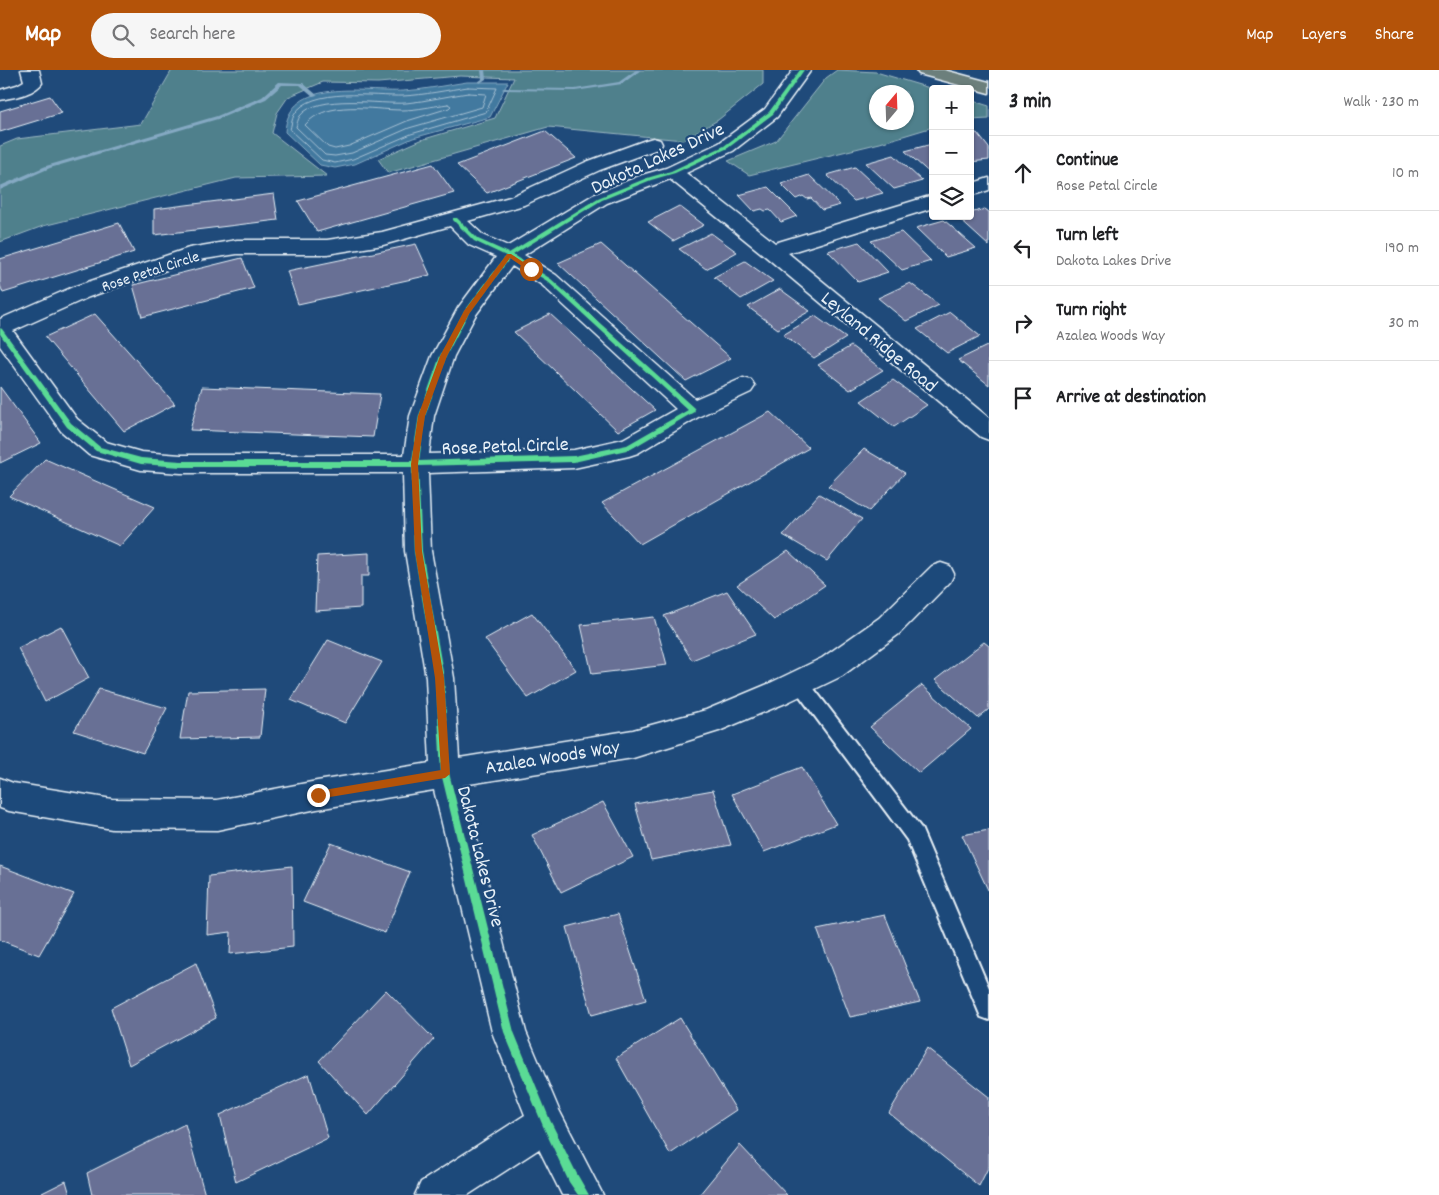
<!DOCTYPE html>
<meta charset="utf-8">
<style>
body{margin:0;font-family:Dekko,sans-serif;background:#f6f6f6;color:#202124}
.controls{position:absolute;right:15px;top:15px;display:grid;overflow:hidden;border-radius:5px;box-shadow:0 1px 4px #0004}
.controls button{width:45px;height:45px;display:grid;place-items:center;padding:0;border:0;border-bottom:1px solid #e0e0e0;background:#fff;color:#202124;font:25px sans-serif}
.compass{position:absolute;left:869px;top:15px;width:45px;height:45px;border-radius:50%;background:#fff;box-shadow:0 1px 4px #0004;rotate:19deg}
.stop{position:absolute;width:15px;height:15px;margin:-11px;border:4px solid #b45309;border-radius:50%;background:#fff}
.stop.end{background:#b45309;border-color:#fff;box-shadow:0 1px 5px #0008}
.list{margin:0;padding:0;list-style:none}
h2{display:flex;justify-content:space-between;align-items:center;height:65px;margin:0;padding:0 20px;font-size:21px}
h2 small{font-size:16px;font-weight:400;color:#757577}
.list li{display:grid;grid-template-columns:32px 1fr auto;gap:15px;align-items:center;box-sizing:border-box;height:75px;padding:0 20px;border-top:1px solid #e0e0e0}
.list b{display:block;font-size:19px;white-space:nowrap}
.list p{margin:0;font-size:16px;white-space:nowrap;color:#757577}
.list em{font-size:16px;font-style:normal;color:#757577}
.icon{flex:none;width:28px;height:28px;fill:none;stroke:currentColor;stroke-width:2;stroke-linecap:round;stroke-linejoin:round}
.map{position:relative;flex:none;width:989px;height:1125px;overflow:hidden}
header{display:flex;align-items:center;gap:30px;box-sizing:border-box;height:70px;padding:0 25px;background:#b45309;color:#fff}
header strong{font-size:24px}
nav{display:flex;gap:28px;margin-inline-start:auto;font-size:18px}
.search{width:350px;height:45px;background:#f6f6f6;display:flex;align-items:center;gap:12px;box-sizing:border-box;padding:0 18px;border-radius:28px;color:#757577;font-size:19px}
main{display:flex}
aside{flex:1;background:#fff}
.map>svg:first-child{display:block}
.green{fill:#4f808c;stroke:#9cb8c2;fill-rule:evenodd}
.water{fill:#43799f;stroke:#85a9c3}
.lines{fill:none;stroke-linecap:round;stroke-linejoin:round}
.shore{stroke:#a6c1d4;stroke-width:1}
.stream{fill:#85a9c3;fill-rule:evenodd}
.building{fill:#686f95;stroke:#e8f1f8}
.lane-casing{stroke:#e8f1f8;stroke-width:4}
.street-casing{stroke:#e8f1f8;stroke-width:3}
.primary-casing{stroke:#e8f1f8;stroke-width:3}
.lane{fill:#1f4a7a;fill-rule:evenodd}
.street{fill:#1f4a7a;fill-rule:evenodd}
.primary{fill:#6c7f7c;fill-rule:evenodd}
.cycleway-casing{stroke:#1f4a7a;stroke-width:3}
.cycleway{fill:#5adb95;fill-rule:evenodd}
.route{fill:#b45309}
.labels{text-anchor:middle;stroke-width:4.5;stroke-linejoin:round;paint-order:stroke}
.far-street-label{font-size:16px;fill:#e8f1f8;stroke:#1f4a7a}
.street-label{font-size:20px;fill:#e8f1f8;stroke:#1f4a7a}
</style>
<header>
<strong>Map</strong>
<div class="search"><svg class="icon" aria-label="search" viewBox="0 0 24 24"><circle cx="10" cy="10" r="6"/><path d="M15 15l6 6"/></svg>Search here</div>
<nav><a>Map</a><a>Layers</a><a>Share</a></nav>
</header>
<main>
<div class="map">
<svg width="989" height="1125" viewBox="0 0 989 1125">
<rect width="100%" height="100%" fill="#1f4a7a"/>
<filter id="ink" filterUnits="userSpaceOnUse"><feTurbulence type="fractalNoise" baseFrequency=".02" numOctaves="2"/><feDisplacementMap in="SourceGraphic" scale="10" xChannelSelector="R" yChannelSelector="G"/><feConvolveMatrix kernelMatrix="1 2 1 2 8 2 1 2 1" color-interpolation-filters="sRGB"/></filter>
<g filter="url(#ink)">
<g class="green">
<path d="M172 0H763V14L718 50 683 70 548 57 388 103 378 89 421 70 495 48 514 8 460 6 378 13 323 12 288 27 277 43 272 63 327 106 236 108 43 156 0 172V76L17 69 141 54Z"/>
<path d="M837 0 876 2 933 19V57L880 73 749 105 728 91 776 71 826 8ZM906 22V52H876V22Z"/>
<path d="M970 30 989 36V49L970 50Z"/>
</g>
<path class="water" d="M467 12H508L490 47 413 68 355 94 335 98 320 95 285 62C288 6 365 23 403 21 424 20 446 15 467 12Z"/>
<g class="lines">
<g class="shore">
<path d="M468 17 497 18 486 42 411 64 353 89 335 93 322 90 290 60C291 56 292 49 294 45 310 16 376 27 403 26 425 25 447 20 468 17Z"/>
<path d="M468 23 486 24 482 37 409 58 352 83 335 86 325 85 296 57C297 54 298 49 300 46 317 23 381 35 406 33 427 31 447 26 468 23Z"/>
<path d="M448 34 451 36 449 38 407 51 349 76 335 79 328 77 305 55C327 29 371 40 402 40 417 40 433 36 448 34Z"/>
</g>
<g class="stream">
<path d="M481 0H485L486 9 480 13 478 12 482 9Z"/>
<path d="M636 0H641L622 14 575 21 504 20 502 19 504 18 575 19 619 12Z"/>
<path d="M279 12 303 13 317 25 313 26 300 15H282L266 29 221 48 50 98 0 120V116L46 96 217 46 262 27Z"/>
</g>
</g>
<g class="building">
<path d="M50 26 62 43 0 62V41Z"/>
<path d="M545 61 576 88 487 123 457 95Z"/>
<path d="M977 63 989 78V90L970 92V64Z"/>
<path d="M932 74 933 75V106L905 81Z"/>
<path d="M894 85 922 111 894 119 866 93Z"/>
<path d="M433 94 454 123 317 162 298 131Z"/>
<path d="M855 97 883 123 854 131 827 105Z"/>
<path d="M809 105 840 135 822 140 811 128 807 129 803 126 796 129 781 114Z"/>
<path d="M768 117 797 146 781 152 770 140 765 141 762 139 754 141 739 125Z"/>
<path d="M274 124 278 150 154 165V139Z"/>
<path d="M679 136 704 155 673 171 648 152Z"/>
<path d="M985 139 989 142V176L957 147 970 146V143Z"/>
<path d="M944 150 976 178 946 187 916 158Z"/>
<path d="M119 153 134 182 3 223 0 215V189Z"/>
<path d="M901 162 931 191 902 200 871 171Z"/>
<path d="M711 163 737 182 706 199 679 179Z"/>
<path d="M859 172 888 202 858 212 828 181Z"/>
<path d="M416 174 430 205 298 234 287 201Z"/>
<path d="M601 174 731 288 686 311 558 193Z"/>
<path d="M242 188 254 218 142 247 133 215Z"/>
<path d="M745 191 773 211 741 229 714 207Z"/>
<path d="M910 213 939 235 906 251 878 228Z"/>
<path d="M780 219 810 241 778 259 748 237Z"/>
<path d="M950 242 980 266 947 283 917 259Z"/>
<path d="M95 244 175 334 124 361 45 267Z"/>
<path d="M550 244 655 340 618 361 514 262Z"/>
<path d="M815 246 846 268 814 288 783 265Z"/>
<path d="M989 275V315L958 290Z"/>
<path d="M851 276 883 300 850 320 818 295Z"/>
<path d="M893 310 927 335 894 357 861 331Z"/>
<path d="M0 317 41 373 0 393Z"/>
<path d="M202 317 380 324 373 367 190 360Z"/>
<path d="M770 342 809 378 640 474 602 433Z"/>
<path d="M864 379 905 403 869 441 828 416Z"/>
<path d="M45 389 155 437 120 476 9 426Z"/>
<path d="M819 424 862 449 827 491 783 465Z"/>
<path d="M788 481 825 515 774 550 737 515Z"/>
<path d="M369 483V506H361V538L315 541 317 486Z"/>
<path d="M727 521 756 564 692 590 664 546Z"/>
<path d="M532 543 576 600 528 628 485 569Z"/>
<path d="M654 547 667 595 592 604 581 555Z"/>
<path d="M61 556 89 608 45 632 18 578Z"/>
<path d="M328 570 382 592 345 653 291 630Z"/>
<path d="M984 572 989 576V639L978 648 935 610Z"/>
<path d="M922 615 971 659 919 703 870 657Z"/>
<path d="M99 619 167 638 143 683 74 661Z"/>
<path d="M265 619 260 667 180 669 188 621Z"/>
<path d="M802 697 836 754 764 782 732 724Z"/>
<path d="M713 720 731 775 651 790 635 734Z"/>
<path d="M603 732 633 787 561 822 532 765Z"/>
<path d="M989 760V822L962 765Z"/>
<path d="M331 773 410 802 385 863 303 832Z"/>
<path d="M0 796 74 824 39 885 0 870Z"/>
<path d="M292 796 293 877 230 884 231 862 207 865 209 806Z"/>
<path d="M618 844 646 930 592 945 567 857Z"/>
<path d="M885 845 920 932 850 947 817 859Z"/>
<path d="M196 893 216 948 129 995 111 938Z"/>
<path d="M386 920 434 969 368 1045 319 991Z"/>
<path d="M680 948 736 1040 670 1084 616 988Z"/>
<path d="M927 978 989 1027V1096L979 1116 889 1043Z"/>
<path d="M309 1004 328 1068 236 1112 220 1045Z"/>
<path d="M185 1054 205 1125H92L87 1103Z"/>
<path d="M740 1075 787 1125H699Z"/>
<path d="M66 1111 70 1125H38Z"/>
</g>
<g class="lines">
<g class="lane-casing">
<path id="lane" d="M799 605 805 607 921 758 989 918V950L981 947 907 770 793 617 791 612 793 607Z"/>
</g>
<g class="street-casing">
<g id="street">
<path d="M21 0H39L42 13C33 25 14 27 0 30V20L17 15 24 11Z"/>
<path d="M793 0H811L777 47 733 81 686 103 775 173 933 125V138L788 183 989 348V370L981 367 765 186 670 109 607 133 524 185 556 205 695 329 743 308 751 310 755 316 751 322 700 346 638 383 629 386 574 398 428 403 431 481 454 608 459 688 633 660 706 640 768 614 822 588 879 548 932 496 941 493 950 496 954 504 950 512 899 564 842 606 788 632 719 661 633 688 463 715 526 962 559 1040 603 1125H562L539 1079 468 1125H415L421 1112 525 1045 492 962 434 720 317 739 217 760 112 759 9 741 0 738V708L13 713 112 729 217 730 317 711 430 693 426 608 405 481 403 403H181L141 400 89 385 61 361 0 276V249L73 217 189 178 237 170H327L382 162 510 127 586 92 646 70 653 68 660 70 662 74 660 78 600 100 524 135 468 151 483 165 508 176 593 125 642 105 666 98 719 73 765 39ZM450 156 469 175 496 187 458 238 432 286 410 346 404 385H181L141 382 106 372 77 349 13 261 89 227 192 191 237 184H327L383 175ZM512 196 542 215 676 339 623 369 574 380 429 384 434 346 454 286 475 246Z"/>
<path d="M989 108V120L970 126V114Z"/>
</g>
</g>
<g class="primary-casing">
<path id="primary" d="M916 0H944L989 12V23L919 4Z"/>
</g>
<use href="#lane" class="lane"/>
<use href="#street" class="street"/>
<use href="#primary" class="primary"/>
<g class="cycleway-casing">
<path id="cycleway" d="M800 0H804L773 44 728 78 675 103 651 110 602 130 513 185 551 209 694 338 695 340 694 342 631 379 574 392 418 396 422 481 444 608 449 703 514 962 550 1050 577 1104 589 1125H578L569 1112 543 1056 504 962 441 703 436 608 414 481 412 397H181L141 394 96 381 67 357 0 264V258L2 259 71 353 100 377 141 388 181 391H412L419 346 440 286 464 242 506 186 474 171 453 150V148H457L478 169 509 183 598 128 647 108 671 101 724 76 769 42ZM510 188 547 211 688 340 627 375 574 386 419 391 425 346 446 286 468 244Z"/>
</g>
<use href="#cycleway" class="cycleway"/>
</g>
</g>
<path class="route" d="M507 184H511L534 199 529 201 510 188 469 244 447 286 425 346 418 394 422 481 444 608 450 704 445 708 318 729 313 725 318 721 441 700 435 608 415 481 411 394 418 346 440 286 464 241Z"/>
<g class="labels">
<g class="far-street-label">
<text transform="translate(150 200) rotate(-18)" y="6">Rose Petal Circle</text>
</g>
<g class="street-label">
<text transform="translate(657 87) rotate(-25)" y="7">Dakota Lakes Drive</text>
<text transform="translate(880 271) rotate(40)" y="7">Leyland Ridge Road</text>
<text transform="translate(505 375) rotate(-2)" y="7">Rose Petal Circle</text>
<text transform="translate(552 686) rotate(-9)" y="7">Azalea Woods Way</text>
<text transform="translate(482 786) rotate(76)" y="7">Dakota Lakes Drive</text>
</g>
</g>
</svg>
<div class="controls">
<button>+</button>
<button>−</button>
<button><svg class="icon" aria-label="layers" viewBox="0 0 24 24"><path d="M12 4l9 5-9 5-9-5zM3 14l9 5 9-5"/></svg></button>
</div>
<svg class="compass" viewBox="-18 -18 36 36"><path d="M0-13l5 13h-10z" fill="#e53935"/><path d="M0 13l5-13h-10z" fill="#757577"/></svg>
<div class="stop" style="left:531px;top:199px"></div>
<div class="stop end" style="left:318px;top:725px"></div>
</div>
<aside>
<h2>3 min<small>Walk · 230 m</small></h2>
<ul class="list">
<li><svg class="icon" aria-label="ahead" viewBox="0 0 24 24"><path d="M12 20V5M6 11l6-6 6 6"/></svg><div><b>Continue</b><p>Rose Petal Circle</p></div><em>10 m</em></li>
<li><svg class="icon" aria-label="left" viewBox="0 0 24 24"><path d="M17 20v-9H6M10 6l-5 5 5 5"/></svg><div><b>Turn left</b><p>Dakota Lakes Drive</p></div><em>190 m</em></li>
<li><svg class="icon" aria-label="right" viewBox="0 0 24 24"><path d="M7 20v-9h11M14 6l5 5-5 5"/></svg><div><b>Turn right</b><p>Azalea Woods Way</p></div><em>30 m</em></li>
<li><svg class="icon" aria-label="arrive" viewBox="0 0 24 24"><path d="M6 21V4h12l-3 4 3 4H6"/></svg><div><b>Arrive at destination</b></div></li>
</ul>
</aside>
</main>
